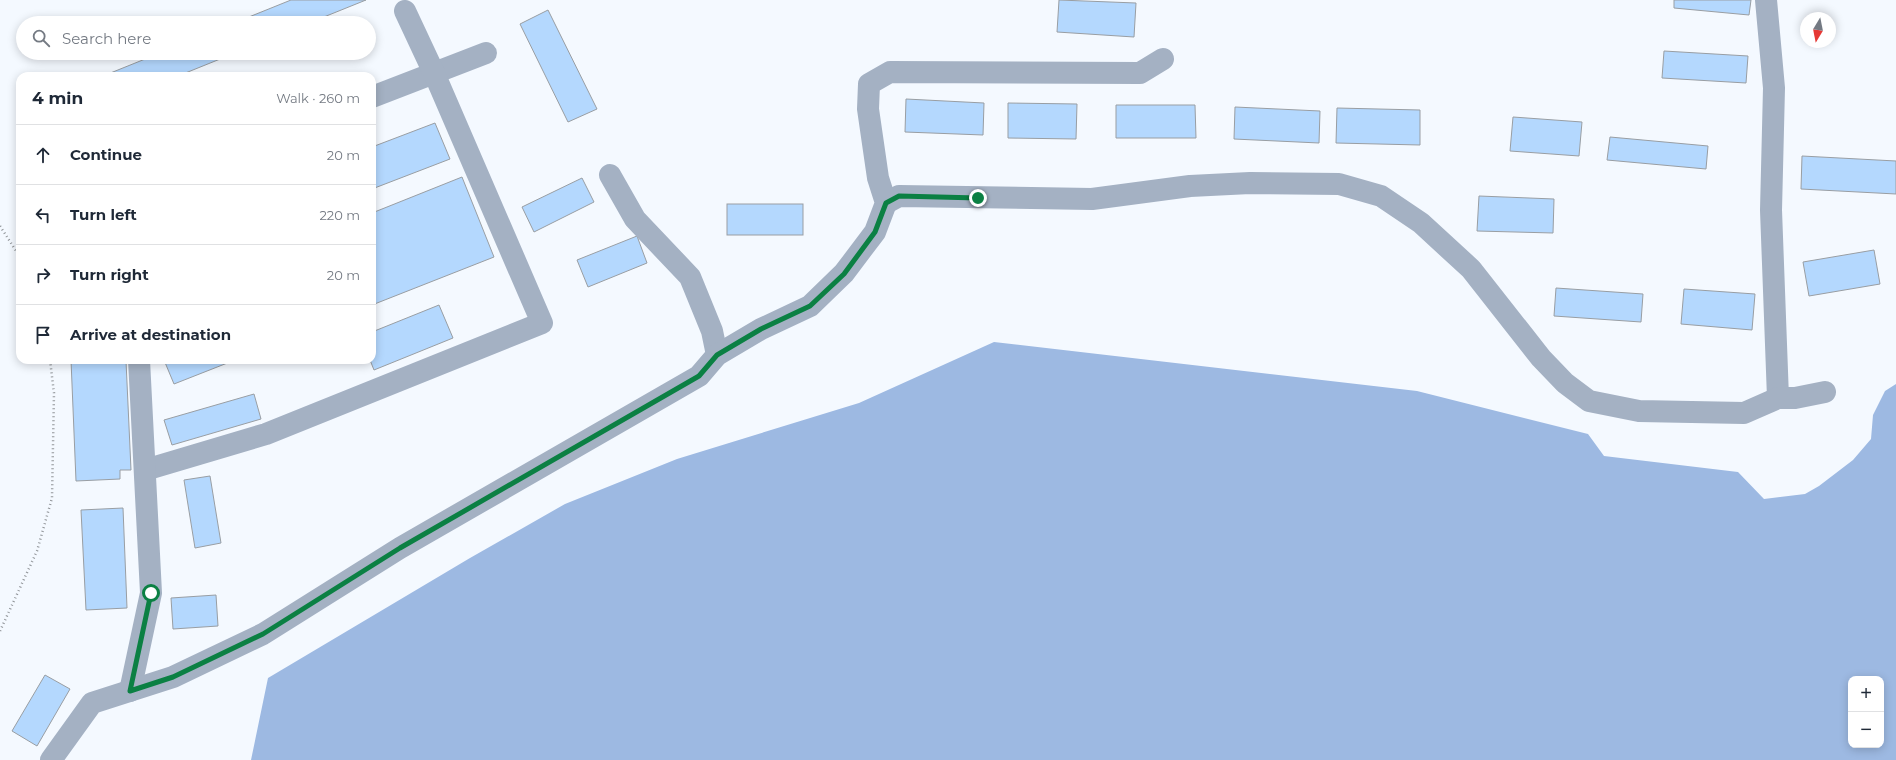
<!DOCTYPE html>
<meta charset="utf-8">
<style>
body{margin:0;font-family:Montserrat,sans-serif;background:#f6f6f7;color:#1f2937}
.controls{position:absolute;right:12px;bottom:12px;display:grid;overflow:hidden;border-radius:8px;box-shadow:0 2px 10px #0003}
.controls button{width:36px;height:36px;display:grid;place-items:center;padding:0;border:0;border-bottom:1px solid #e0e1e3;background:#fff;color:#1f2937;font:20px sans-serif}
.compass{position:absolute;left:1800px;top:12px;width:36px;height:36px;border-radius:50%;background:#fff;box-shadow:0 2px 10px #0003;rotate:190deg}
.stop{position:absolute;width:12px;height:12px;margin:-9px;border:3px solid #0b8043;border-radius:50%;background:#fff}
.stop.end{background:#0b8043;border-color:#fff;box-shadow:0 1px 4px #0008}
.list{margin:0;padding:0;list-style:none}
h2{display:flex;justify-content:space-between;align-items:center;height:52px;margin:0;padding:0 16px;font-size:17px}
h2 small{font-size:13px;font-weight:400;color:#747a83}
.list li{display:grid;grid-template-columns:26px 1fr auto;gap:12px;align-items:center;box-sizing:border-box;height:60px;padding:0 16px;border-top:1px solid #e0e1e3}
.list b{display:block;font-size:15px;white-space:nowrap}
.list em{font-size:13px;font-style:normal;color:#747a83}
.icon{flex:none;width:22px;height:22px;fill:none;stroke:currentColor;stroke-width:2;stroke-linecap:round;stroke-linejoin:round}
.map{position:relative;flex:none;width:1896px;height:760px;overflow:hidden}
.search{position:absolute;background:#fff;box-shadow:0 2px 10px #0003;left:16px;top:16px;width:360px;height:44px;display:flex;align-items:center;gap:10px;box-sizing:border-box;padding:0 14px;border-radius:22px;color:#747a83;font-size:15px}
.panel{position:absolute;background:#fff;box-shadow:0 2px 10px #0003;left:16px;top:72px;width:360px;height:292px;border-radius:12px}
.map>svg:first-child{display:block}
.water{fill:#9db9e2;fill-rule:evenodd}
.building{fill:#b4d8fe;stroke:#999ea3}
.lines{fill:none;stroke-linecap:round;stroke-linejoin:round}
.path{stroke:#919599;stroke-width:2.5;stroke-dasharray:1 3;stroke-linecap:butt}
.minor{stroke:#a4b1c3;stroke-width:22}
.route{stroke:#0b8043;stroke-width:5}
</style>
<div class="map">
<svg width="1896" height="760" viewBox="0 0 1896 760">
<rect width="100%" height="100%" fill="#f4f9ff"/>
<path class="water" d="M994 342 1417 391 1588 434 1604 456 1738 472 1764 499 1805 494 1819 486 1853 460 1871 439 1873 415 1885 391 1896 384V760H251L268 678 470 558 565 504 677 459 859 403ZM1851 679H1881V745H1851Z"/>
<g class="building">
<path d="M291 0H366L309 23H234Z"/>
<path d="M1059 0 1136 3 1134 37 1057 32Z"/>
<path d="M1674 0H1751L1749 15 1674 8Z"/>
<path d="M548 10 597 109 568 122 520 24Z"/>
<path d="M1664 51 1748 56 1746 83 1662 78Z"/>
<path d="M160 53H235L178 76H103Z"/>
<path d="M906 99 984 103 983 135 905 132Z"/>
<path d="M1008 103 1077 104 1076 139 1008 138Z"/>
<path d="M1116 105H1195L1196 138H1116Z"/>
<path d="M1235 107 1320 111 1319 143 1234 139Z"/>
<path d="M1337 108 1420 110V145L1336 143Z"/>
<path d="M1513 117 1582 122 1579 156 1510 151Z"/>
<path d="M435 123 450 159 372 189V147Z"/>
<path d="M1610 137 1708 146 1706 169 1607 160Z"/>
<path d="M1802 156 1896 161V194L1801 189Z"/>
<path d="M462 177 494 257 372 305V213Z"/>
<path d="M582 178 594 202 534 232 522 207Z"/>
<path d="M1479 196 1554 199 1553 233 1477 231Z"/>
<rect x="727" y="204" width="76" height="31"/>
<path d="M637 236 647 263 588 287 577 260Z"/>
<path d="M1874 250 1880 284 1809 296 1803 262Z"/>
<path d="M1556 288 1643 294 1641 322 1554 316Z"/>
<path d="M1684 289 1755 294 1752 330 1681 324Z"/>
<path d="M439 305 453 338 374 370 370 360H372V332Z"/>
<path d="M71 360 126 361 131 470H120V479L76 481Z"/>
<path d="M164 360H235L174 384Z"/>
<path d="M254 394 261 419 172 445 164 420Z"/>
<path d="M210 476 221 543 195 548 184 480Z"/>
<path d="M123 508 127 608 86 610 81 510Z"/>
<path d="M216 595 218 626 173 629 171 598Z"/>
<path d="M45 675 70 689 37 746 12 731Z"/>
</g>
<g class="lines">
<g class="path">
<path d="M0 226 20 257"/>
<path d="M0 631 37 551 52 498 54 393 50 360"/>
</g>
<g class="minor">
<path d="M1766 0 1774 88 1771 210 1778 398"/>
<path d="M372 97 486 53"/>
<path d="M610 175 635 219 690 277 712 331 717 355"/>
<path d="M886 203 899 196 1092 199 1190 186 1250 183 1339 184 1381 196 1421 223 1471 269 1541 358 1565 383 1589 401 1639 411 1744 413 1778 398H1795L1825 392"/>
<path d="M145 470 266 434 542 323 434 73 405 11"/>
<path d="M130 691 151 593 139 360"/>
<path d="M51 760 92 703 173 677 263 634 400 548 699 376 717 355 761 329 810 306 844 273 875 232 886 203 878 178 868 109 869 84 890 72 1140 73 1163 59"/>
</g>
</g>
<g class="lines">
<path class="route" d="M151 593 130 691 173 677 263 634 400 548 699 376 717 355 761 329 810 306 844 274 875 232 886 203 899 196 978 198"/>
</g>
</svg>
<div class="controls">
<button>+</button>
<button>−</button>
</div>
<svg class="compass" viewBox="-18 -18 36 36"><path d="M0-13l5 13h-10z" fill="#e53935"/><path d="M0 13l5-13h-10z" fill="#747a83"/></svg>
<div class="stop" style="left:151px;top:593px"></div>
<div class="stop end" style="left:978px;top:198px"></div>
<div class="search"><svg class="icon" aria-label="search" viewBox="0 0 24 24"><circle cx="10" cy="10" r="6"/><path d="M15 15l6 6"/></svg>Search here</div>
<section class="panel">
<h2>4 min<small>Walk · 260 m</small></h2>
<ul class="list">
<li><svg class="icon" aria-label="ahead" viewBox="0 0 24 24"><path d="M12 20V5M6 11l6-6 6 6"/></svg><div><b>Continue</b></div><em>20 m</em></li>
<li><svg class="icon" aria-label="left" viewBox="0 0 24 24"><path d="M17 20v-9H6M10 6l-5 5 5 5"/></svg><div><b>Turn left</b></div><em>220 m</em></li>
<li><svg class="icon" aria-label="right" viewBox="0 0 24 24"><path d="M7 20v-9h11M14 6l5 5-5 5"/></svg><div><b>Turn right</b></div><em>20 m</em></li>
<li><svg class="icon" aria-label="arrive" viewBox="0 0 24 24"><path d="M6 21V4h12l-3 4 3 4H6"/></svg><div><b>Arrive at destination</b></div></li>
</ul>
</section>
</div>
